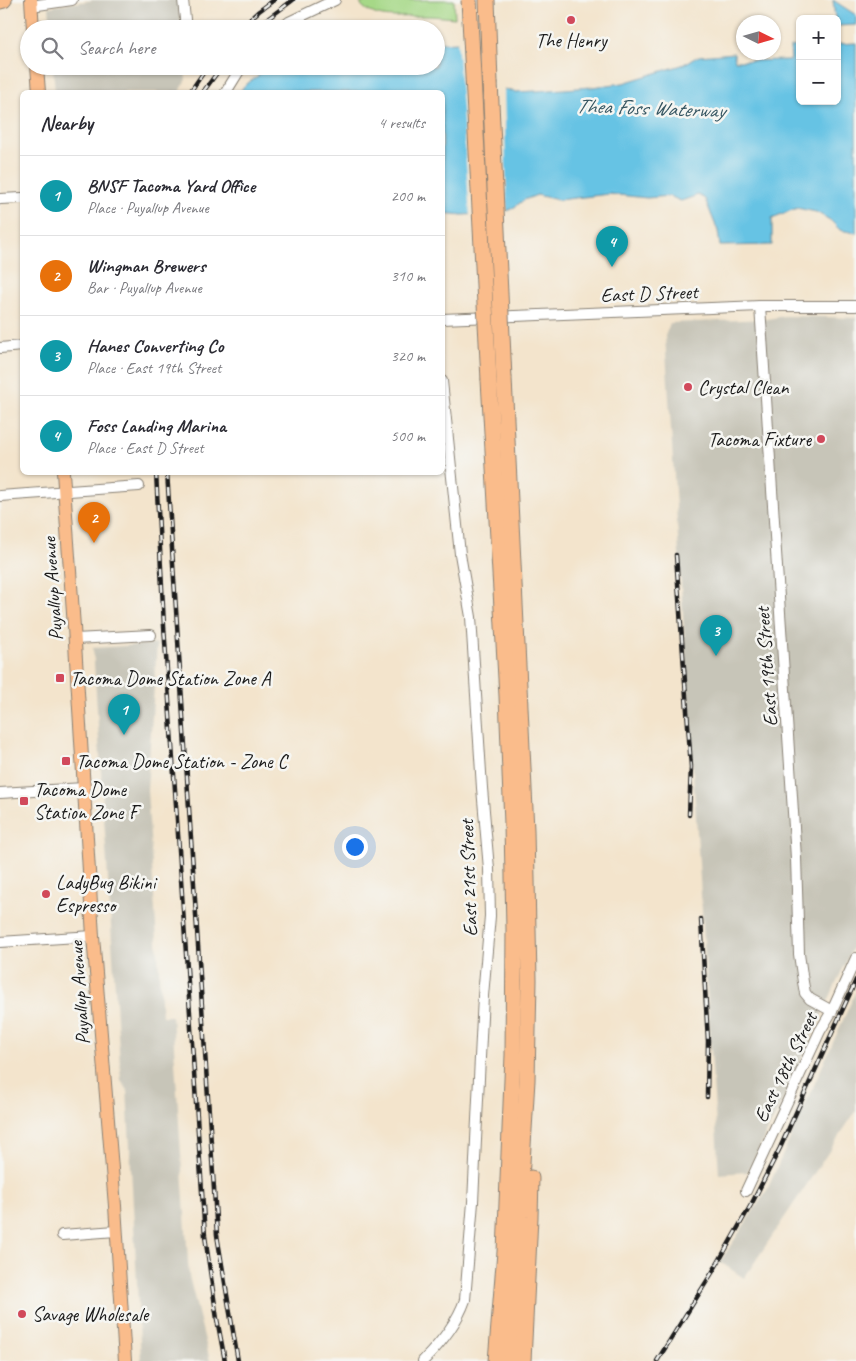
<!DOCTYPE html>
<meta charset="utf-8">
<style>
body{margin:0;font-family:Caveat,sans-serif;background:#f7f7f7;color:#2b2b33}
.controls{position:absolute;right:15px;top:15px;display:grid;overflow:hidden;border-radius:8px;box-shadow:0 1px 4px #0004}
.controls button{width:45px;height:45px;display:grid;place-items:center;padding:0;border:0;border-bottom:1px solid #e1e1e2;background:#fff;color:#2b2b33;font:25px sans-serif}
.compass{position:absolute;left:736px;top:15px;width:45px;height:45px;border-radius:50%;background:#fff;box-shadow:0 1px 4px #0004;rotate:95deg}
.you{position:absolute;left:354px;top:846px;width:18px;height:18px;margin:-12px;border:4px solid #fff;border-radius:50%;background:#1a73e8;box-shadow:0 0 0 8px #1a73e833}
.badge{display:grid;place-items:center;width:32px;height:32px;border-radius:50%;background:#ea580c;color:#fff;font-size:16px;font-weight:700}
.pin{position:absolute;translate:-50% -41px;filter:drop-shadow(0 1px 2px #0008)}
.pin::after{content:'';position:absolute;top:26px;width:18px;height:15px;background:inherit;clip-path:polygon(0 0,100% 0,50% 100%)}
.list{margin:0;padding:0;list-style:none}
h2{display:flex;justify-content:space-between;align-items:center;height:65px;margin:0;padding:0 20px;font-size:21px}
h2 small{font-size:16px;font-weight:400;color:#7c7c81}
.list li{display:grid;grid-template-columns:32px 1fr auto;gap:15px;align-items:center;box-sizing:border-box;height:80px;padding:0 20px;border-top:1px solid #e1e1e2}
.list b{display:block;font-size:19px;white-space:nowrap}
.list p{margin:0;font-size:16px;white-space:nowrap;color:#7c7c81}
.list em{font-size:16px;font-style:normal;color:#7c7c81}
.icon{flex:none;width:28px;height:28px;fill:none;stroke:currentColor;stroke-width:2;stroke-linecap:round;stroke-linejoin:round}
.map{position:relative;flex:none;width:856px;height:1361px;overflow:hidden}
.search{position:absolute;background:#fff;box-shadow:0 1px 4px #0004;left:20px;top:20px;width:425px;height:55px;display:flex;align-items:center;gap:12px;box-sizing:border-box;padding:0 18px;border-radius:28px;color:#7c7c81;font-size:19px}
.panel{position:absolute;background:#fff;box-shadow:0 1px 4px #0004;left:20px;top:90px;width:425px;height:385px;border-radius:8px}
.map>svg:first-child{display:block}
.industrial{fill:#c7c5b8}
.green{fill:#a6d887;stroke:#617a52}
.water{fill:#66c3e4;stroke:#417080}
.pier{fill:#f3e4cc}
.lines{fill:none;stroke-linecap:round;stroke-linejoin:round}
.minor-casing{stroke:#888074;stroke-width:12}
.major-casing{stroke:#888074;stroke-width:14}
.highway-casing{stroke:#888074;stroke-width:17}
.minor{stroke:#fff;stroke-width:10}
.major{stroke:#fabc8b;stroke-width:12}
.highway{stroke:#fabc8b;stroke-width:15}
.rail-casing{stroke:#1c1c1c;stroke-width:4.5}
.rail{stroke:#f6f6f2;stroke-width:2.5;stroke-dasharray:8;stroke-linecap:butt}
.highway-bridge-casing{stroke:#888074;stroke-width:17;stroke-linecap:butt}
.highway-bridge{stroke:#fabc8b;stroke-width:15}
.poi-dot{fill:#d1495b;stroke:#f6f6f2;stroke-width:2}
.labels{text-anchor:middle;stroke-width:5;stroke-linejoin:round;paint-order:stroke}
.poi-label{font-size:20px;fill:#1c1c1c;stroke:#f6f6f2;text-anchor:start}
.street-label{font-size:20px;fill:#1c1c1c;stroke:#f6f6f2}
.water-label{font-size:21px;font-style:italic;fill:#365662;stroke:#f6f6f2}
</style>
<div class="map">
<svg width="856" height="1361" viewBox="0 0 856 1361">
<rect width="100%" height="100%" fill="#f6f6f2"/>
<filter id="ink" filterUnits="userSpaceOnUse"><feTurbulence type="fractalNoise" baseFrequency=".02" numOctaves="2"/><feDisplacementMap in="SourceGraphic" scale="10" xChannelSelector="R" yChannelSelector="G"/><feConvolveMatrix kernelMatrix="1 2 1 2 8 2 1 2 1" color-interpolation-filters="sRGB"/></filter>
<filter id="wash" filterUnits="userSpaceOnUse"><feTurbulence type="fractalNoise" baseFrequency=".0096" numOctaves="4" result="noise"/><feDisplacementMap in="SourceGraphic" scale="20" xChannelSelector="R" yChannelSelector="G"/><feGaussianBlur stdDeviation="1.12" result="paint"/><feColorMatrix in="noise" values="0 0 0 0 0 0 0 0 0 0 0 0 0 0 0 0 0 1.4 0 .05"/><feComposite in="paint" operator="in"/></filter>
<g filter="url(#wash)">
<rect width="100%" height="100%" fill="#f3e4cc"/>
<g class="industrial">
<path d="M94 0H178L181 29H51L49 7Z"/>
<path d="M53 66H184L186 79 180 92H55Z"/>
<path d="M785 316 856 318V940L778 1110 747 1172 719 1174 665 336 670 323 767 319Z"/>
<path d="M157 644 147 790 162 1016H172L189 1276 210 1361H141L127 1089 121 1080 93 648Z"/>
<path d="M856 991V1111L744 1278 720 1262 767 1190Z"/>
</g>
<path class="green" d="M368 0H454L455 18C444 17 434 16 423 16 402 16 376 22 360 4Z"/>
<g class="water">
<path d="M833 0 856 15V25L837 26V19H835Z"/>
<path d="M460 42 504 89 515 92 537 91 592 87 623 83 682 65 699 56 734 53 735 61 791 60 790 47 800 46V101H837V44L856 43V233L840 230 830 220 816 212 797 208 772 218V245L720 246 718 231 705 199 698 195 681 201 669 196 647 198 609 194 558 200 537 195 524 200 513 208 503 213 462 215 443 213 442 92H240L244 86 271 66H436V43Z"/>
</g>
<path class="pier" d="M457 39 462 40 477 51 487 70 504 86 507 214 504 216 470 217Z"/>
</g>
<g filter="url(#ink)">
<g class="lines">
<g class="minor-casing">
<g id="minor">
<path d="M183 0 186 29"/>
<path d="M31 6 72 0"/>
<path d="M281 29 289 22 335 0"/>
<path d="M226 92 242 66"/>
<path d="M0 199 22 198"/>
<path d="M760 306 796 858 799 954 803 982 805 993 810 999 832 1011"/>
<path d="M442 319 760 306H856"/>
<path d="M0 348 22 346"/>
<path d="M0 496 139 486"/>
<path d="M75 639 151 635"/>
<path d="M0 793 84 788"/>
<path d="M0 942 93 936"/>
<path d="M746 1191 820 1031 832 1011 856 958"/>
<path d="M62 1235 116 1231"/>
<path d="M423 1361C440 1344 457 1323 465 1300L473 1202 483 996 490 916 489 869 482 788 471 617 460 554 442 381"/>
</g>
</g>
<g class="major-casing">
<g id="major">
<path d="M31 0 33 29"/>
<path d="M37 66 39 92"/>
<path d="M63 472 74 627 93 936 115 1206 125 1361"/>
</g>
</g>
<g class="highway-casing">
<g id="highway">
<path d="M487 0 490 82"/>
<path d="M0 1 4 0"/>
<path d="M504 378 526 830 529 980 527 1080 510 1361"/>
<path d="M489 380 507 696 512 824 514 929 513 1055 505 1252 496 1361"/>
<path d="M523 1361 530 1217 531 1178"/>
</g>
</g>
<use href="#minor" class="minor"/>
<use href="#major" class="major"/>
<use href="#highway" class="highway"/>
<g class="rail-casing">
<g id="rail">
<path d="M239 29 259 11 274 0"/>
<path d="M255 29 266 20 293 0"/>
<path d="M190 92 208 66"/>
<path d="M203 92 222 66"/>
<path d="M156 472 164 626 205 1236 217 1319 225 1361"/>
<path d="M167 472 217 1235 238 1361"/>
<path d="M676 555 691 767 689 815"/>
<path d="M701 919 708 1041 707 1097"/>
<path d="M657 1361 715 1268 752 1203 780 1148 856 980"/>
</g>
</g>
<use href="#rail" class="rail"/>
<g class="highway-bridge-casing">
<g id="highway-bridge">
<path d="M469 0 489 380"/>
<path d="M490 82 504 378"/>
</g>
</g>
<use href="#highway-bridge" class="highway-bridge"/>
</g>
</g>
<g class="poi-dot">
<circle cx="571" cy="20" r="5"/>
<circle cx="688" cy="387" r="5"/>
<circle cx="821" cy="439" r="5"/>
<rect x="55" y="673" width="10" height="10" rx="2.5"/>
<rect x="61" y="756" width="10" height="10" rx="2.5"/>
<rect x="19" y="796" width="10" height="10" rx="2.5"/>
<circle cx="46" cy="894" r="5"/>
<circle cx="22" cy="1314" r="5"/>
</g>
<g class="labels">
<g class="poi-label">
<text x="571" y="47" text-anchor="middle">The Henry</text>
<text x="698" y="394">Crystal Clean</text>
<text x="811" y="446" text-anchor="end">Tacoma Fixture</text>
<text x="70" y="685">Tacoma Dome Station Zone A</text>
<text x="76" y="768">Tacoma Dome Station - Zone C</text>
<text x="34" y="796">Tacoma Dome<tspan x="34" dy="23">Station Zone F</tspan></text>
<text x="56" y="889">LadyBug Bikini<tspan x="56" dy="23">Espresso</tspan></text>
<text x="32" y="1321">Savage Wholesale</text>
</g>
<g class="street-label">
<text transform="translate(649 293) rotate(-2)" y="7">East D Street</text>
<text transform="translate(52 589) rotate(-94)" y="7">Puyallup Avenue</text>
<text transform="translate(766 667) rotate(-94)" y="7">East 19th Street</text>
<text transform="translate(468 878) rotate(-92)" y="7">East 21st Street</text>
<text transform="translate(79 993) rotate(-94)" y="7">Puyallup Avenue</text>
<text transform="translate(785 1067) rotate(-64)" y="7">East 18th Street</text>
</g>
<g class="water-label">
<text transform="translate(650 108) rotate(2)" y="7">Thea Foss Waterway</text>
</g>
</g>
</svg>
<div class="controls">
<button>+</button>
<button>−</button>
</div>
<svg class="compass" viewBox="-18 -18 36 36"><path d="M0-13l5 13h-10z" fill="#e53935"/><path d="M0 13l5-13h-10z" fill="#7c7c81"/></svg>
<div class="you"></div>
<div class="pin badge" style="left:124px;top:735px;background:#0f9aa8">1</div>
<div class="pin badge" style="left:94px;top:543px;background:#e8710a">2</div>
<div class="pin badge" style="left:716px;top:656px;background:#0f9aa8">3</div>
<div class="pin badge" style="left:612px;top:267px;background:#0f9aa8">4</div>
<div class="search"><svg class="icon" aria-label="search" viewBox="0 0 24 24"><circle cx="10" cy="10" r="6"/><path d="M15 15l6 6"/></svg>Search here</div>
<section class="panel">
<h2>Nearby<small>4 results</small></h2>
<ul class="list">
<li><span class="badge" style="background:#0f9aa8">1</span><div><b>BNSF Tacoma Yard Office</b><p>Place · Puyallup Avenue</p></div><em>200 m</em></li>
<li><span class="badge" style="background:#e8710a">2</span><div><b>Wingman Brewers</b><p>Bar · Puyallup Avenue</p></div><em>310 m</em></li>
<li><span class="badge" style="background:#0f9aa8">3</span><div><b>Hanes Converting Co</b><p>Place · East 19th Street</p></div><em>320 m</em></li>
<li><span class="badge" style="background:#0f9aa8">4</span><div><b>Foss Landing Marina</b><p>Place · East D Street</p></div><em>500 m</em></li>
</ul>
</section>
</div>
